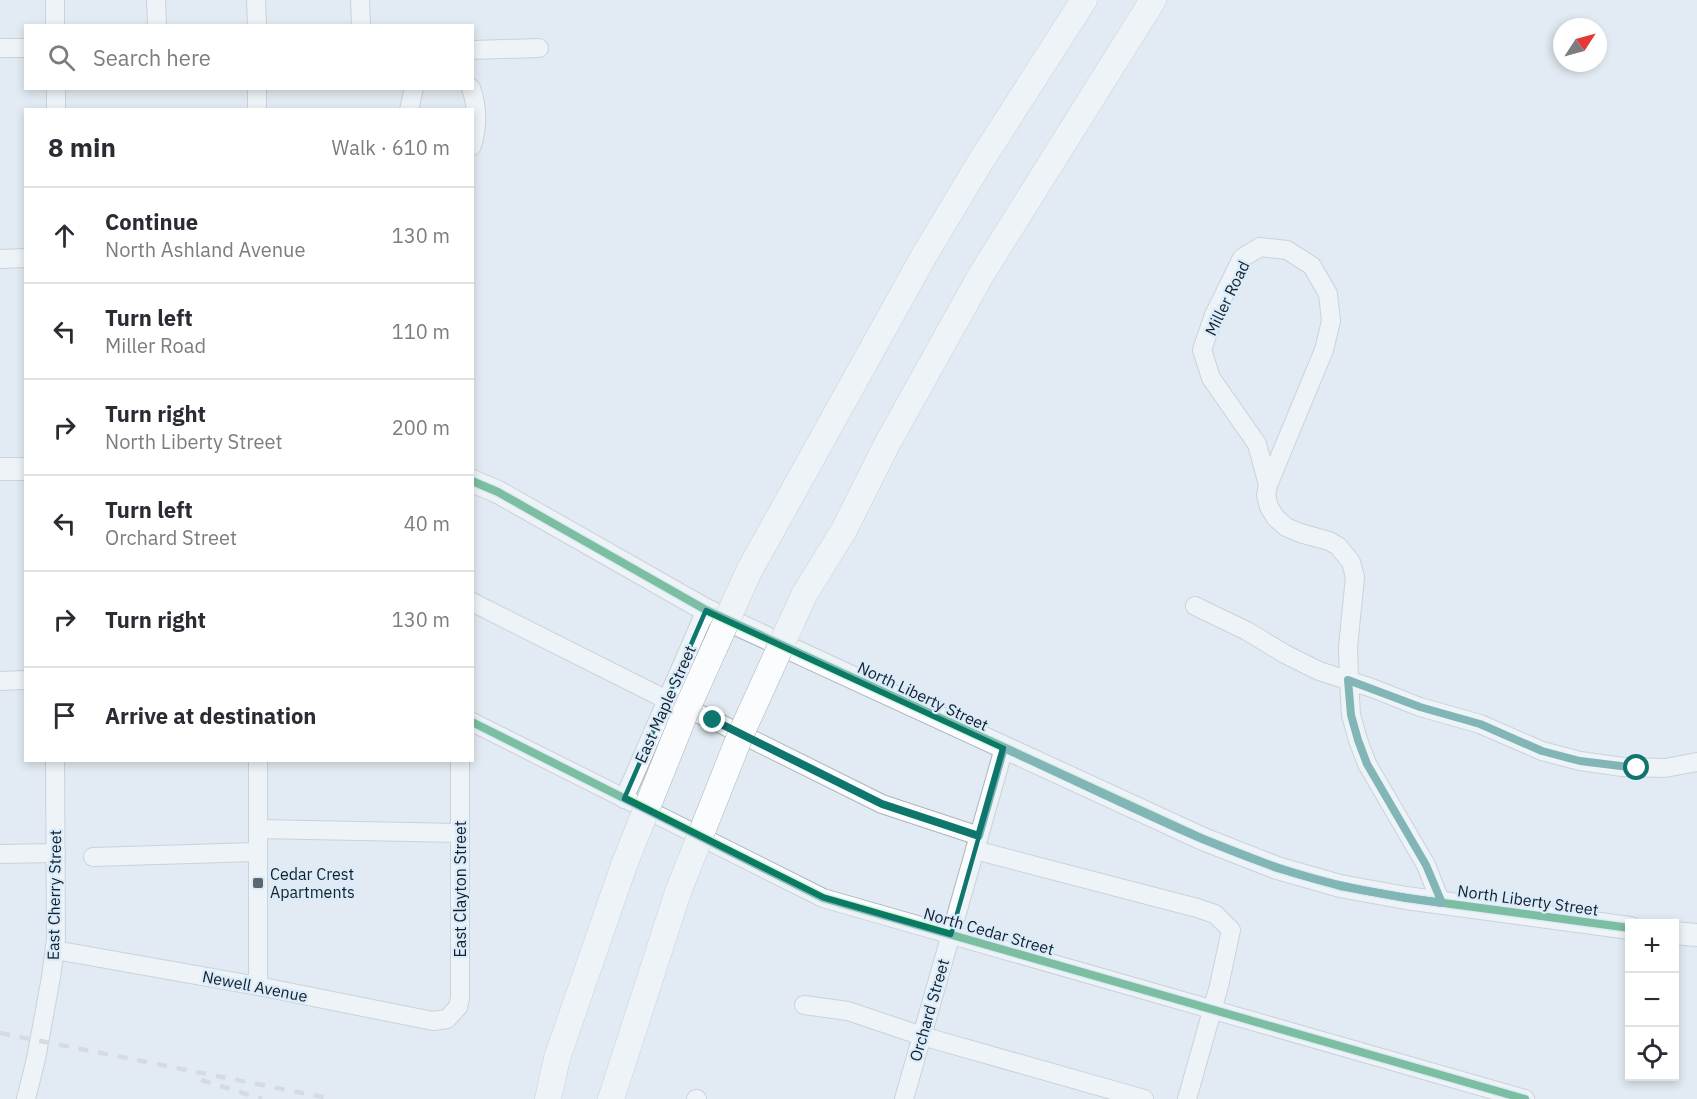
<!DOCTYPE html>
<meta charset="utf-8">
<style>
body{margin:0;font-family:"IBM Plex Sans",sans-serif;background:#f2f2f3;color:#2b2b33}
.controls{position:absolute;right:18px;bottom:18px;display:grid;overflow:hidden;border-radius:0px;box-shadow:0 3px 9px #0003}
.controls button{width:54px;height:54px;display:grid;place-items:center;padding:0;border:0;border-bottom:2px solid #e1e1e2;background:#fff;color:#2b2b33;font:30px sans-serif}
.compass{position:absolute;left:1553px;top:18px;width:54px;height:54px;border-radius:50%;background:#fff;box-shadow:0 3px 9px #0003;rotate:54deg}
.stop{position:absolute;width:18px;height:18px;margin:-14px;border:4px solid #0f766e;border-radius:50%;background:#fff}
.stop.end{background:#0f766e;border-color:#fff;box-shadow:0 2px 6px #0008}
.list{margin:0;padding:0;list-style:none}
h2{display:flex;justify-content:space-between;align-items:center;height:78px;margin:0;padding:0 24px;font-size:26px}
h2 small{font-size:20px;font-weight:400;color:#7c7c81}
.list li{display:grid;grid-template-columns:39px 1fr auto;gap:18px;align-items:center;box-sizing:border-box;height:96px;padding:0 24px;border-top:2px solid #e1e1e2}
.list b{display:block;font-size:22px;white-space:nowrap}
.list p{margin:0;font-size:20px;white-space:nowrap;color:#7c7c81}
.list em{font-size:20px;font-style:normal;color:#7c7c81}
.icon{flex:none;width:33px;height:33px;fill:none;stroke:currentColor;stroke-width:2;stroke-linecap:round;stroke-linejoin:round}
.map{position:relative;flex:none;width:1697px;height:1099px;overflow:hidden}
.search{position:absolute;background:#fff;box-shadow:0 3px 9px #0003;left:24px;top:24px;width:450px;height:66px;display:flex;align-items:center;gap:15px;box-sizing:border-box;padding:0 21px;border-radius:0px;color:#7c7c81;font-size:22px}
.panel{position:absolute;background:#fff;box-shadow:0 3px 9px #0003;left:24px;top:108px;width:450px;height:654px;border-radius:0px}
.map>svg:first-child{display:block}
.lines{fill:none;stroke-linecap:round;stroke-linejoin:round}
.minor-casing{stroke:#acb5bd;stroke-width:20}
.major-casing{stroke:#acb5bd;stroke-width:24}
.highway-casing{stroke:#acb5bd;stroke-width:27}
.minor{stroke:#fbfcfd;stroke-width:18}
.major{stroke:#fbfcfd;stroke-width:22}
.highway{stroke:#fbfcfd;stroke-width:26}
.rail{stroke:#c5c8ca;stroke-width:4.5;stroke-dasharray:10 10;stroke-linecap:butt}
.highway-bridge-casing{stroke:#acb5bd;stroke-width:27;stroke-linecap:butt}
.highway-bridge{stroke:#fbfcfd;stroke-width:26}
.cycleway-casing{stroke:#daebfb;stroke-width:11}
.cycleway{stroke:#00873e;stroke-width:8}
.route{stroke:#0f766e;stroke-width:8}
.marked{fill:none;stroke:#0f766e;stroke-width:4.5;stroke-linejoin:round}
.poi-dot{fill:#5c666f;stroke:#daebfb;stroke-width:2}
.labels{text-anchor:middle;stroke-width:4.5;stroke-linejoin:round;paint-order:stroke}
.street-label{font-size:16px;fill:#141f28;stroke:#daebfb}
.poi-label{font-size:16px;fill:#141f28;stroke:#daebfb;text-anchor:start}
</style>
<div class="map">
<svg width="1697" height="1099" viewBox="0 0 1697 1099">
<rect width="100%" height="100%" fill="#e2ebf3"/>
<g class="lines">
<g class="minor-casing">
<g id="minor">
<path d="M55 0V26"/>
<path d="M156 0 157 26"/>
<path d="M256 0 257 26"/>
<path d="M360 0 361 26"/>
<path d="M0 48H26"/>
<path d="M472 50 539 48"/>
<path d="M56 88V110"/>
<path d="M257 88V110"/>
<path d="M471 88C478 108 478 126 472 146"/>
<path d="M409 110 414 88"/>
<path d="M0 259 26 258"/>
<path d="M1268 485 1324 350 1331 321 1328 294 1312 266 1287 250 1260 247 1242 258 1214 315 1202 350 1211 378 1257 444 1268 485 1266 495 1269 507 1276 518 1286 527 1300 533 1329 541 1338 546 1351 562 1355 577 1348 647 1349 680 1351 715 1358 740 1367 764 1426 865 1441 903"/>
<path d="M472 602 667 700 713 720 882 804 979 836"/>
<path d="M1195 606 1247 631 1285 654 1319 671 1372 688 1420 707 1480 724 1542 751 1580 761 1623 767 1665 768 1697 762"/>
<path d="M0 681 26 680"/>
<path d="M472 722 823 898 1525 1099"/>
<path d="M258 760V986"/>
<path d="M624 799 706 610"/>
<path d="M258 829 460 833"/>
<path d="M975 850 1197 908 1215 914 1231 930 1219 986 1187 1099"/>
<path d="M0 854 56 853"/>
<path d="M93 857 258 852"/>
<path d="M55 950 258 986 433 1021 447 1019 458 1007 460 998V760"/>
<path d="M804 1005 848 1011 922 1036 1144 1099"/>
<path d="M26 1099 36 1059 51 977 56 939 55 760"/>
<path d="M696 1099H697"/>
<path d="M904 1099 1004 748"/>
</g>
</g>
<g class="major-casing">
<g id="major">
<path d="M0 469H26"/>
<path d="M472 481 498 492 706 610 1203 839 1277 868 1340 886 1406 898 1630 928"/>
<path d="M1674 933 1697 935"/>
</g>
</g>
<g class="highway-casing">
<g id="highway">
<path d="M749 571 925 254 979 164 1084 0"/>
<path d="M804 595 844 530 887 444 981 275 1153 0"/>
<path d="M548 1099 557 1058 624 865"/>
<path d="M611 1099 678 892"/>
</g>
</g>
<use href="#minor" class="minor"/>
<use href="#major" class="major"/>
<use href="#highway" class="highway"/>
<g class="rail">
<path d="M0 1033 333 1099"/>
<path d="M201 1080 262 1099"/>
</g>
<g class="highway-bridge-casing">
<g id="highway-bridge">
<path d="M624 865 685 713 749 571"/>
<path d="M678 892 740 736 804 595"/>
</g>
</g>
<use href="#highway-bridge" class="highway-bridge"/>
<g class="cycleway-casing">
<g id="cycleway">
<path d="M472 481 498 492 706 610 1203 839 1277 868 1340 886 1406 898 1630 928"/>
<path d="M472 722 823 898 1525 1099"/>
</g>
</g>
<use href="#cycleway" class="cycleway"/>
</g>
<g class="lines">
<path class="route" d="M713 720 882 804 979 836 1004 748C1094 789 1183 835 1276 867 1330 886 1386 895 1442 903L1426 865 1367 764 1358 740 1351 715 1348 680 1420 707 1480 724 1542 751 1580 761 1637 768"/>
</g>
<path d="M0 0H1697V1099H0ZM706 610 1004 748 951 935 823 898 624 799Z" fill="#e2ebf3" fill-opacity=".55" fill-rule="evenodd"/>
<path class="marked" d="M706 610 1004 748 951 935 823 898 624 799Z"/>
<rect class="poi-dot" x="252" y="877" width="12" height="12" rx="3"/>
<g class="labels">
<g class="street-label">
<text transform="translate(1227 298) rotate(-64)" y="6">Miller Road</text>
<text transform="translate(923 696) rotate(25)" y="6">North Liberty Street</text>
<text transform="translate(665 704) rotate(-66)" y="6">East Maple Street</text>
<text transform="translate(460 889) rotate(-90)" y="6">East Clayton Street</text>
<text transform="translate(54 895) rotate(-89)" y="6">East Cherry Street</text>
<text transform="translate(1528 900) rotate(8)" y="6">North Liberty Street</text>
<text transform="translate(989 931) rotate(16)" y="6">North Cedar Street</text>
<text transform="translate(255 986) rotate(11)" y="6">Newell Avenue</text>
<text transform="translate(929 1010) rotate(-74)" y="6">Orchard Street</text>
</g>
<g class="poi-label">
<text x="270" y="880">Cedar Crest<tspan x="270" dy="18">Apartments</tspan></text>
</g>
</g>
</svg>
<div class="controls">
<button>+</button>
<button>−</button>
<button><svg class="icon" aria-label="locate" viewBox="0 0 24 24"><circle cx="12" cy="12" r="6"/><path d="M12 2v4M12 18v4M2 12h4M18 12h4"/></svg></button>
</div>
<svg class="compass" viewBox="-18 -18 36 36"><path d="M0-13l5 13h-10z" fill="#e53935"/><path d="M0 13l5-13h-10z" fill="#7c7c81"/></svg>
<div class="stop" style="left:1637px;top:768px"></div>
<div class="stop end" style="left:713px;top:720px"></div>
<div class="search"><svg class="icon" aria-label="search" viewBox="0 0 24 24"><circle cx="10" cy="10" r="6"/><path d="M15 15l6 6"/></svg>Search here</div>
<section class="panel">
<h2>8 min<small>Walk · 610 m</small></h2>
<ul class="list">
<li><svg class="icon" aria-label="ahead" viewBox="0 0 24 24"><path d="M12 20V5M6 11l6-6 6 6"/></svg><div><b>Continue</b><p>North Ashland Avenue</p></div><em>130 m</em></li>
<li><svg class="icon" aria-label="left" viewBox="0 0 24 24"><path d="M17 20v-9H6M10 6l-5 5 5 5"/></svg><div><b>Turn left</b><p>Miller Road</p></div><em>110 m</em></li>
<li><svg class="icon" aria-label="right" viewBox="0 0 24 24"><path d="M7 20v-9h11M14 6l5 5-5 5"/></svg><div><b>Turn right</b><p>North Liberty Street</p></div><em>200 m</em></li>
<li><svg class="icon" aria-label="left" viewBox="0 0 24 24"><path d="M17 20v-9H6M10 6l-5 5 5 5"/></svg><div><b>Turn left</b><p>Orchard Street</p></div><em>40 m</em></li>
<li><svg class="icon" aria-label="right" viewBox="0 0 24 24"><path d="M7 20v-9h11M14 6l5 5-5 5"/></svg><div><b>Turn right</b></div><em>130 m</em></li>
<li><svg class="icon" aria-label="arrive" viewBox="0 0 24 24"><path d="M6 21V4h12l-3 4 3 4H6"/></svg><div><b>Arrive at destination</b></div></li>
</ul>
</section>
</div>
